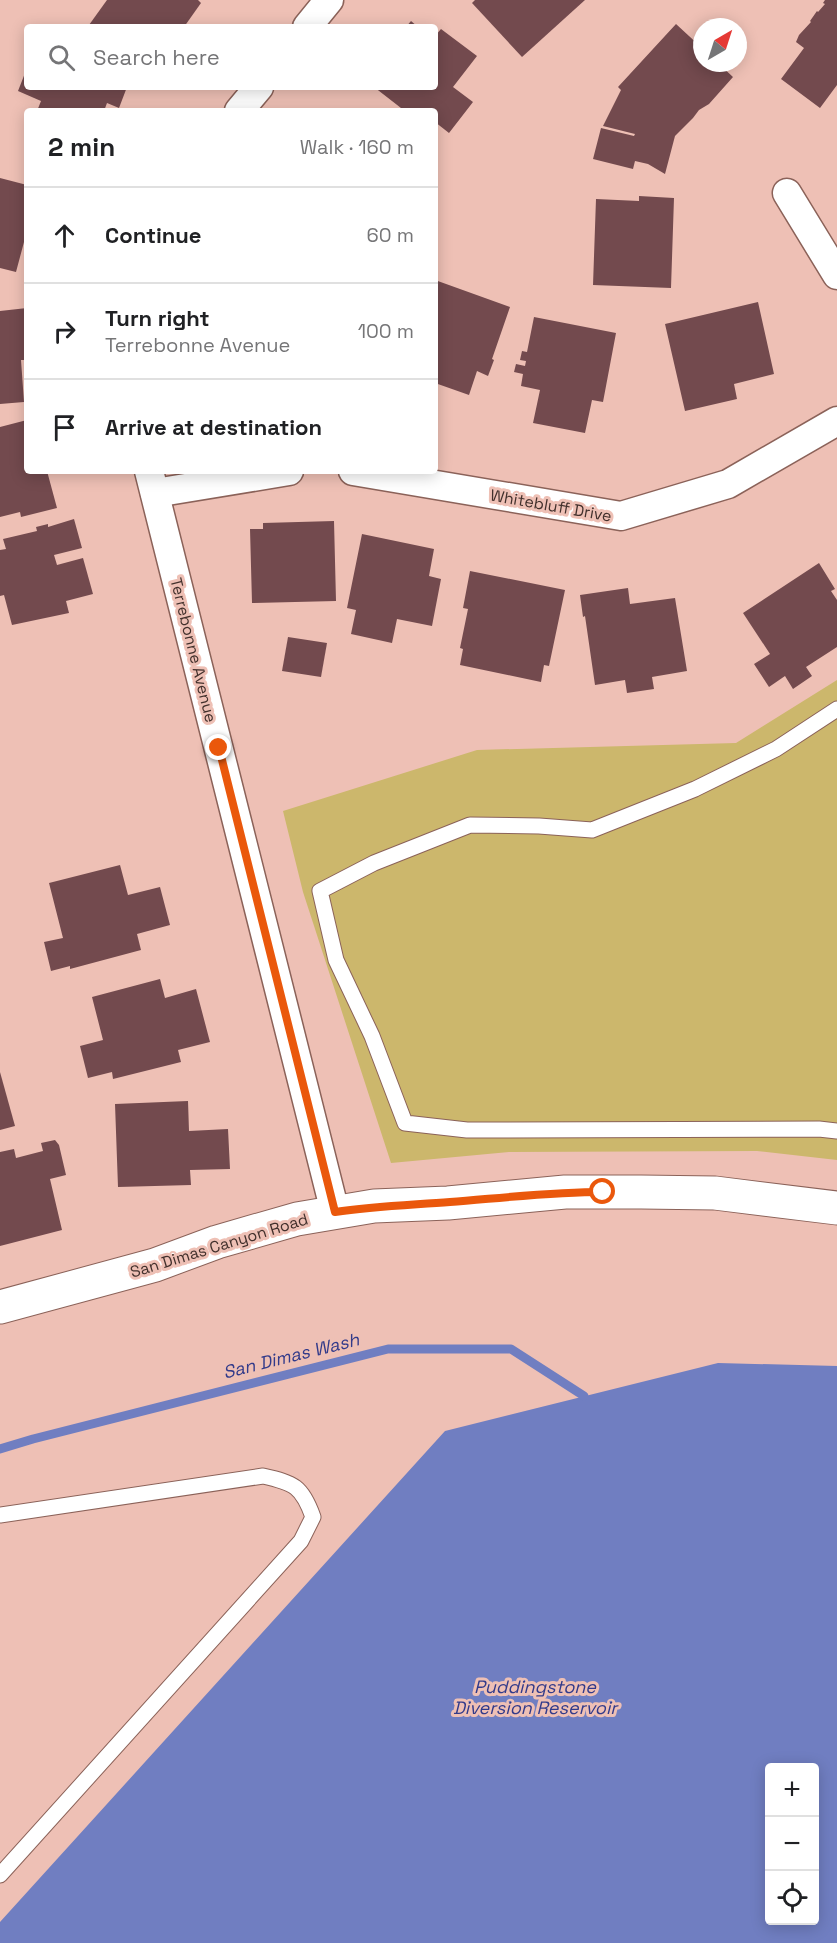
<!DOCTYPE html>
<meta charset="utf-8">
<style>
body{margin:0;font-family:"Space Grotesk",sans-serif;background:#f6f6f6;color:#202124}
.controls{position:absolute;right:18px;bottom:18px;display:grid;overflow:hidden;border-radius:6px;box-shadow:0 3px 15px #0003}
.controls button{width:54px;height:54px;display:grid;place-items:center;padding:0;border:0;border-bottom:2px solid #e0e0e0;background:#fff;color:#202124;font:30px sans-serif}
.compass{position:absolute;left:693px;top:18px;width:54px;height:54px;border-radius:50%;background:#fff;box-shadow:0 3px 15px #0003;rotate:39deg}
.stop{position:absolute;width:18px;height:18px;margin:-14px;border:4px solid #ea580c;border-radius:50%;background:#fff}
.stop.end{background:#ea580c;border-color:#fff;box-shadow:0 2px 6px #0008}
.list{margin:0;padding:0;list-style:none}
h2{display:flex;justify-content:space-between;align-items:center;height:78px;margin:0;padding:0 24px;font-size:26px}
h2 small{font-size:20px;font-weight:400;color:#757577}
.list li{display:grid;grid-template-columns:39px 1fr auto;gap:18px;align-items:center;box-sizing:border-box;height:96px;padding:0 24px;border-top:2px solid #e0e0e0}
.list b{display:block;font-size:22px;white-space:nowrap}
.list p{margin:0;font-size:20px;white-space:nowrap;color:#757577}
.list em{font-size:20px;font-style:normal;color:#757577}
.icon{flex:none;width:33px;height:33px;fill:none;stroke:currentColor;stroke-width:2;stroke-linecap:round;stroke-linejoin:round}
.map{position:relative;flex:none;width:837px;height:1943px;overflow:hidden}
.search{position:absolute;background:#fff;box-shadow:0 3px 15px #0003;left:24px;top:24px;width:414px;height:66px;display:flex;align-items:center;gap:15px;box-sizing:border-box;padding:0 21px;border-radius:6px;color:#757577;font-size:22px}
.panel{position:absolute;background:#fff;box-shadow:0 3px 15px #0003;left:24px;top:108px;width:414px;height:366px;border-radius:6px}
.map>svg:first-child{display:block}
.green{fill:#ccb76c}
.water{fill:#707ec1;fill-rule:evenodd}
.lines{fill:none;stroke-linecap:round;stroke-linejoin:round}
.stream{stroke:#707ec1;stroke-width:9}
.building{fill:#734a4e}
.service-casing{stroke:#8b6259;stroke-width:17}
.minor-casing{stroke:#8b6259;stroke-width:31}
.tertiary-casing{stroke:#8b6259;stroke-width:35}
.service{stroke:#fff;stroke-width:15}
.minor{stroke:#fff;stroke-width:28}
.tertiary{stroke:#fff;stroke-width:33}
.route{stroke:#ea580c;stroke-width:8}
.labels{text-anchor:middle;stroke-width:6;stroke-linejoin:round;paint-order:stroke}
.street-label{font-size:16px;fill:#42302c;stroke:#eec0b5}
.water-label{font-size:18px;font-style:italic;fill:#323a8a;stroke:#eec0b5}
</style>
<div class="map">
<svg width="837" height="1943" viewBox="0 0 837 1943">
<rect width="100%" height="100%" fill="#eec0b5"/>
<path class="green" d="M837 680V1160L757 1151 509 1152 391 1163 303 892 283 811 477 750 736 743Z"/>
<path class="water" d="M718 1363 837 1366V1943H0V1922L445 1431ZM770 1768H814V1920H770Z"/>
<g class="lines">
<path class="stream" d="M0 1449 33 1439 388 1349H511L584 1396"/>
</g>
<g class="building">
<path d="M107 0H198L201 3 184 27H92L89 25Z"/>
<path d="M475 0H585L522 57 472 3Z"/>
<path d="M825 0H837V85L820 108 781 79 804 48 796 42 799 35 811 22 810 21 817 11 818 12 825 4 823 3Z"/>
<path d="M411 21 418 27H406Z"/>
<path d="M676 24 702 48V63H718L733 77 709 104 699 110 693 118 675 136 665 174 648 164 635 161 633 169 593 159 601 128 634 136 635 134 603 126 621 90 618 87Z"/>
<path d="M441 29 477 56 453 87 473 102 449 133 435 122V111H398L401 108 374 87H435V36Z"/>
<path d="M27 68V87H127L119 108 107 103 104 111H37L41 101 18 91Z"/>
<path d="M0 178 27 185V243L24 242 16 272 0 268Z"/>
<path d="M639 196 674 198 671 288 593 285 596 199 639 201Z"/>
<path d="M435 280 510 307 492 359 494 360 488 376 477 371 469 395 435 383Z"/>
<path d="M758 302 774 374 734 384 737 399 685 411 665 324Z"/>
<path d="M27 308V360H21L24 402 0 404V311Z"/>
<path d="M534 317 616 333 603 402 592 400 585 433 533 423 540 390 521 386 523 374 514 372 516 364 525 366 526 361 520 360 522 351 527 352Z"/>
<path d="M27 420V471H47L57 508 21 517 20 512 0 517V427Z"/>
<path d="M74 519 82 548 54 555 57 565 83 558 93 594 66 601 69 613 12 625 4 595 0 596V550L6 549 3 539 37 531 36 527 48 524V527Z"/>
<path d="M334 521 336 601 252 603 250 529H263V523Z"/>
<path d="M362 534 434 549 429 576 441 579 432 626 397 619 392 643 351 634 356 610 347 608Z"/>
<path d="M819 563 835 589 831 591 837 600V647L806 667 812 676 793 689 785 676 769 687 754 664 770 654 743 613Z"/>
<path d="M470 571 565 590 549 666 544 665 541 682 460 665 463 649 460 648 468 609 463 608Z"/>
<path d="M628 588 630 604 675 598 687 671 652 677 654 689 627 693 625 680 595 685 585 616 583 617 580 595Z"/>
<path d="M288 637 327 643 321 677 282 671Z"/>
<path d="M120 865 128 895 160 887 170 925 137 934 141 950 70 969V966L51 971 44 942 63 938 49 883Z"/>
<path d="M160 979 165 998 196 989 210 1042 178 1050 181 1062 113 1079 112 1072 88 1078 80 1046 103 1040 92 997Z"/>
<path d="M0 1072 15 1126 0 1130Z"/>
<path d="M188 1101 189 1131 228 1129 230 1169 190 1170 191 1185 118 1187 115 1104Z"/>
<path d="M55 1140 59 1145 66 1175 50 1179 62 1230 0 1246V1152L14 1149 16 1158 43 1151 41 1143Z"/>
</g>
<g class="lines">
<g class="service-casing">
<g id="service">
<path d="M837 709 776 749 695 789 592 830 539 826 470 825 374 863 320 891 336 960 372 1036 405 1123 467 1130 819 1129 837 1131"/>
<path d="M0 1515 263 1476C294 1483 302 1486 313 1517L301 1541 0 1875"/>
</g>
</g>
<g class="minor-casing">
<g id="minor">
<path d="M307 27 329 0"/>
<path d="M239 111 259 87"/>
<path d="M787 193 837 275"/>
<path d="M149 471 335 1212"/>
<path d="M353 471 621 516 728 484 837 421"/>
<path d="M155 493 289 471"/>
</g>
</g>
<g class="tertiary-casing">
<path id="tertiary" d="M0 1307 155 1265 217 1242 297 1219 374 1206 448 1203 565 1192H641L715 1193 837 1208"/>
</g>
<use href="#service" class="service"/>
<use href="#minor" class="minor"/>
<use href="#tertiary" class="tertiary"/>
</g>
<g class="lines">
<path class="route" d="M219 748 335 1212C374 1206 412 1205 450 1202 501 1198 552 1192 603 1192"/>
</g>
<g class="labels">
<g class="street-label">
<text transform="translate(551 505) rotate(10)" y="6">Whitebluff Drive</text>
<text transform="translate(194 650) rotate(76)" y="6">Terrebonne Avenue</text>
<text transform="translate(219 1245) rotate(-17)" y="6">San Dimas Canyon Road</text>
</g>
<g class="water-label">
<text transform="translate(291 1356) rotate(-14)" y="6">San Dimas Wash</text>
<text x="535" y="1693">Puddingstone<tspan x="535" dy="21">Diversion Reservoir</tspan></text>
</g>
</g>
</svg>
<div class="controls">
<button>+</button>
<button>−</button>
<button><svg class="icon" aria-label="locate" viewBox="0 0 24 24"><circle cx="12" cy="12" r="6"/><path d="M12 2v4M12 18v4M2 12h4M18 12h4"/></svg></button>
</div>
<svg class="compass" viewBox="-18 -18 36 36"><path d="M0-13l5 13h-10z" fill="#e53935"/><path d="M0 13l5-13h-10z" fill="#757577"/></svg>
<div class="stop" style="left:603px;top:1192px"></div>
<div class="stop end" style="left:219px;top:748px"></div>
<div class="search"><svg class="icon" aria-label="search" viewBox="0 0 24 24"><circle cx="10" cy="10" r="6"/><path d="M15 15l6 6"/></svg>Search here</div>
<section class="panel">
<h2>2 min<small>Walk · 160 m</small></h2>
<ul class="list">
<li><svg class="icon" aria-label="ahead" viewBox="0 0 24 24"><path d="M12 20V5M6 11l6-6 6 6"/></svg><div><b>Continue</b></div><em>60 m</em></li>
<li><svg class="icon" aria-label="right" viewBox="0 0 24 24"><path d="M7 20v-9h11M14 6l5 5-5 5"/></svg><div><b>Turn right</b><p>Terrebonne Avenue</p></div><em>100 m</em></li>
<li><svg class="icon" aria-label="arrive" viewBox="0 0 24 24"><path d="M6 21V4h12l-3 4 3 4H6"/></svg><div><b>Arrive at destination</b></div></li>
</ul>
</section>
</div>
